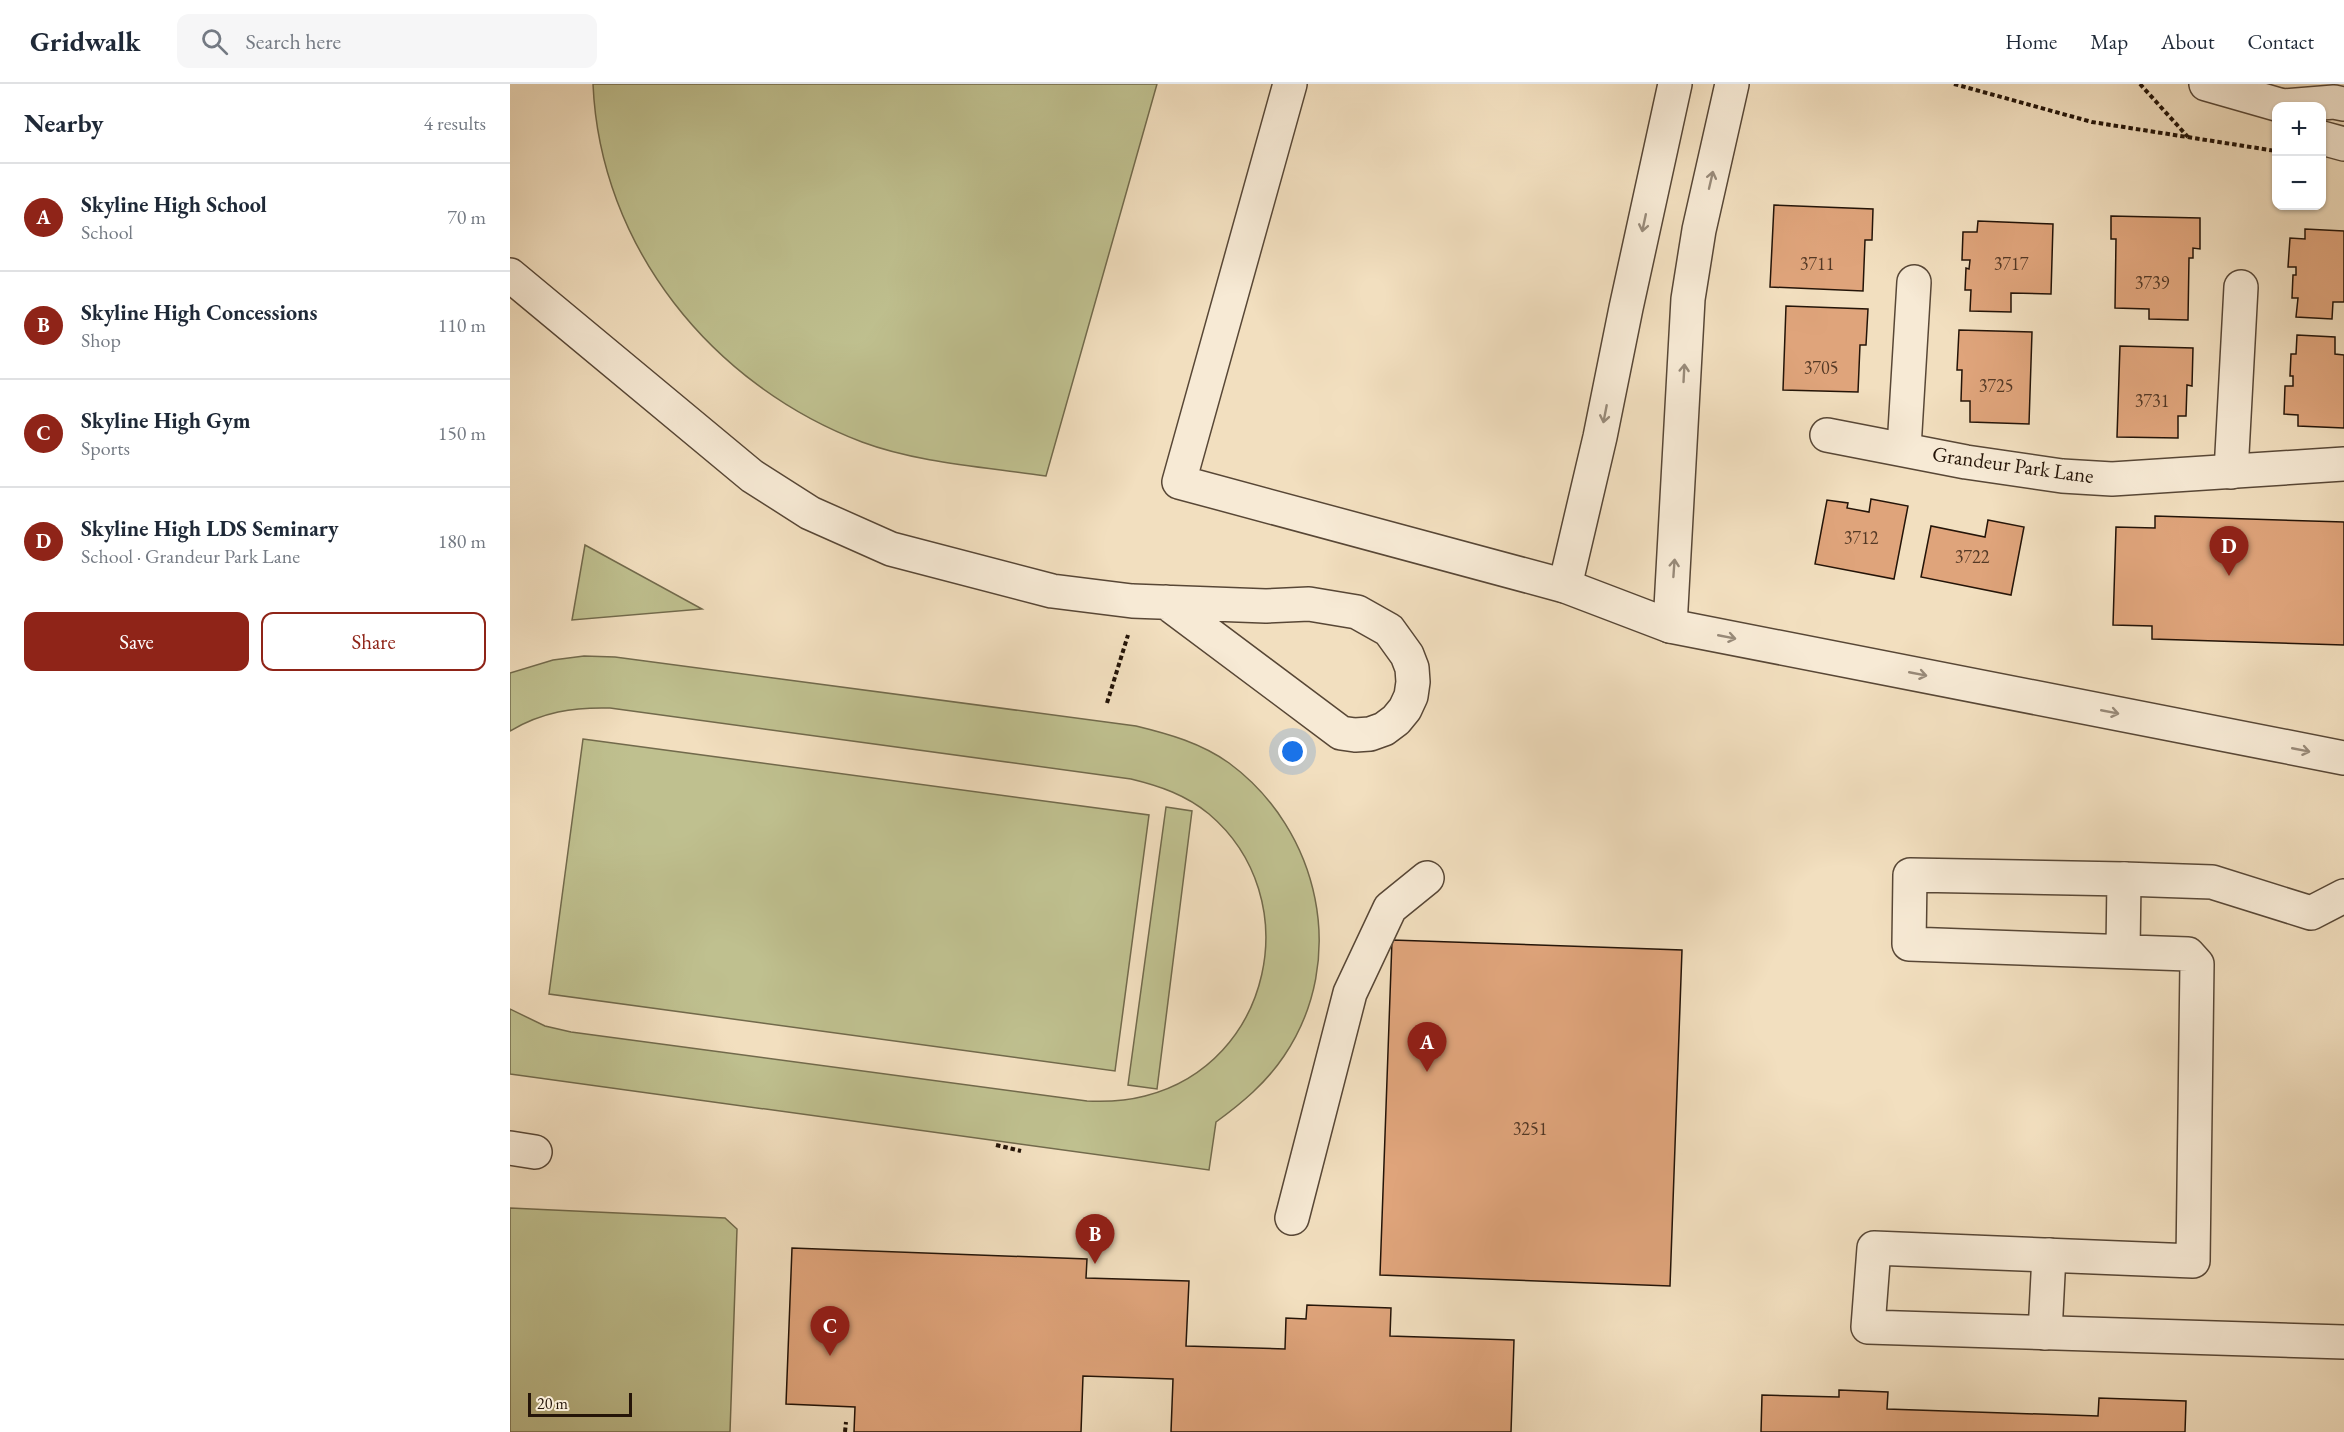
<!DOCTYPE html>
<meta charset="utf-8">
<style>
body{margin:0;font-family:"EB Garamond",serif;background:#f6f6f7;color:#1f2937}
.controls{position:absolute;right:18px;top:18px;display:grid;overflow:hidden;border-radius:12px;box-shadow:0 2px 4px #0004}
.controls button{width:54px;height:54px;display:grid;place-items:center;padding:0;border:0;border-bottom:2px solid #e0e1e3;background:#fff;color:#1f2937;font:30px sans-serif}
.scale{position:absolute;left:18px;bottom:15px;width:104px;box-sizing:border-box;padding-left:6px;border:3px solid #241408;border-top:0;font-size:16px;line-height:21px;white-space:nowrap;color:#241408;-webkit-text-stroke:4px #f7ead5;paint-order:stroke}
.you{position:absolute;left:783px;top:668px;width:21px;height:21px;margin:-15px;border:4px solid #fff;border-radius:50%;background:#1a73e8;box-shadow:0 0 0 9px #1a73e833}
.badge{display:grid;place-items:center;width:39px;height:39px;border-radius:50%;background:#8f2418;color:#fff;font-size:20px;font-weight:700}
.pin{position:absolute;translate:-50% -50px;filter:drop-shadow(0 2px 3px #0008)}
.pin::after{content:'';position:absolute;top:32px;width:21px;height:18px;background:inherit;clip-path:polygon(0 0,100% 0,50% 100%)}
.list{margin:0;padding:0;list-style:none}
h2{display:flex;justify-content:space-between;align-items:center;height:78px;margin:0;padding:0 24px;font-size:26px}
h2 small{font-size:20px;font-weight:400;color:#747a83}
.list li{display:grid;grid-template-columns:39px 1fr auto;gap:18px;align-items:center;box-sizing:border-box;height:108px;padding:0 24px;border-top:2px solid #e0e1e3}
.list b{display:block;font-size:22px;white-space:nowrap}
.list p{margin:0;font-size:20px;white-space:nowrap;color:#747a83}
.list em{font-size:20px;font-style:normal;color:#747a83}
.actions{display:flex;gap:12px;padding:18px 24px}
.actions a{flex:1;padding:14px 0;border:2px solid #8f2418;border-radius:12px;text-align:center;font-size:21px;color:#8f2418}
.actions .main{background:#8f2418;color:#fff}
.icon{flex:none;width:33px;height:33px;fill:none;stroke:currentColor;stroke-width:2;stroke-linecap:round;stroke-linejoin:round}
.map{position:relative;flex:none;width:1834px;height:1348px;overflow:hidden}
header{display:flex;align-items:center;gap:36px;box-sizing:border-box;height:84px;padding:0 30px;background:#fff;border-bottom:2px solid #e0e1e3}
header strong{font-size:28px}
nav{display:flex;gap:33px;margin-inline-start:auto;font-size:21px}
.search{width:420px;height:54px;background:#f6f6f7;display:flex;align-items:center;gap:15px;box-sizing:border-box;padding:0 21px;border-radius:12px;color:#747a83;font-size:22px}
main{display:flex}
aside{flex:1;background:#fff}
.map>svg:first-child{display:block}
.green{fill:#bfc08f;stroke:#726a4c;stroke-width:1.5}
.building{fill:#dfa47b;stroke:#241408;stroke-width:1.5}
.lines{fill:none;stroke-linecap:round;stroke-linejoin:round}
.minor-casing{stroke:#584736;stroke-width:36}
.path{stroke:#241408;stroke-width:4;stroke-dasharray:4.5 3;stroke-linecap:butt}
.minor{stroke:#f7ead5;stroke-width:33}
.oneway{stroke:#988a79}
.labels{text-anchor:middle;stroke-width:4.5;stroke-linejoin:round;paint-order:stroke}
.number-label{font-size:18px;fill:#533825}
.street-label{font-size:21px;fill:#241408;stroke:#f7ead5}
</style>
<header>
<strong>Gridwalk</strong>
<div class="search"><svg class="icon" aria-label="search" viewBox="0 0 24 24"><circle cx="10" cy="10" r="6"/><path d="M15 15l6 6"/></svg>Search here</div>
<nav><a>Home</a><a>Map</a><a>About</a><a>Contact</a></nav>
</header>
<main>
<aside>
<h2>Nearby<small>4 results</small></h2>
<ul class="list">
<li><span class="badge">A</span><div><b>Skyline High School</b><p>School</p></div><em>70 m</em></li>
<li><span class="badge">B</span><div><b>Skyline High Concessions</b><p>Shop</p></div><em>110 m</em></li>
<li><span class="badge">C</span><div><b>Skyline High Gym</b><p>Sports</p></div><em>150 m</em></li>
<li><span class="badge">D</span><div><b>Skyline High LDS Seminary</b><p>School · Grandeur Park Lane</p></div><em>180 m</em></li>
</ul>
<div class="actions"><a class="main">Save</a><a>Share</a></div>
</aside>
<div class="map">
<svg width="1834" height="1348" viewBox="0 0 1834 1348">
<rect width="100%" height="100%" fill="#f2dfbf"/>
<filter id="stains"><feTurbulence type="fractalNoise" baseFrequency=".00333" numOctaves="4"/><feColorMatrix values="0 0 0 0 .2 0 0 0 0 .09 0 0 0 0 .02 0 0 0 .5 -.17"/></filter>
<radialGradient id="worn" r=".72"><stop offset=".6" stop-color="#630" stop-opacity="0"/><stop offset="1" stop-color="#630" stop-opacity=".3"/></radialGradient>
<g class="green">
<path d="M83 0H647L536 392C476 383 408 379 352 358 202 301 90 163 83 0Z"/>
<path d="M75 461 192 525 62 536Z"/>
<path d="M74 572 105 573 626 642C659 650 691 659 719 679 810 746 839 876 774 972 756 999 732 1019 706 1038L699 1086 0 990V925L35 942 61 948 577 1017C597 1018 616 1017 635 1012 762 980 798 814 699 730 676 711 650 702 621 695L100 624C63 623 32 628 0 647V589L43 576Z"/>
<path d="M73 655 639 731 605 987 39 910Z"/>
<path d="M656 723 682 727 647 1005 618 1001Z"/>
<path d="M0 1124 215 1134 227 1145 220 1348H0Z"/>
</g>
<g class="building">
<path d="M1264 121 1363 125 1362 156H1355L1353 207 1260 203Z"/>
<path d="M1601 132 1690 134V165L1683 164V174H1679L1678 236 1639 235V225L1605 224 1606 155H1601Z"/>
<path d="M1468 137 1543 140 1541 210 1501 209V228L1460 227 1461 206H1455L1456 184 1459 185 1460 176H1452L1453 148H1467Z"/>
<path d="M1795 145 1834 147V218H1823L1822 235 1786 233 1788 214H1782L1783 191H1786V183H1778L1780 154 1795 155Z"/>
<path d="M1276 222 1358 225 1356 261H1350L1348 308 1273 306Z"/>
<path d="M1449 246 1522 248 1519 340 1460 338V317H1451L1452 286H1447Z"/>
<path d="M1787 251 1825 253V270L1834 271V344L1788 342V331L1774 330 1775 302H1783V292H1780L1781 270H1786Z"/>
<path d="M1610 262 1683 264 1682 302 1677 301 1676 332H1668V354L1607 353Z"/>
<path d="M1361 415 1398 422 1384 495 1305 480 1317 416 1338 419 1337 424 1359 428Z"/>
<path d="M1645 432 1834 438V561L1642 555V542L1603 541 1606 443 1645 444Z"/>
<path d="M1478 436 1514 443 1501 511 1411 493 1421 442 1475 453Z"/>
<path d="M882 856 1172 866 1160 1202 870 1191Z"/>
<path d="M282 1164 577 1175 576 1194 679 1197 676 1262 775 1265 776 1234 796 1235 797 1221 881 1224 880 1252 1004 1256 1001 1348H661L663 1295 573 1292 571 1348H344L345 1323 276 1320Z"/>
<path d="M1329 1306 1378 1308 1377 1325 1588 1332 1589 1314 1676 1317 1675 1348H1251L1252 1311 1329 1313Z"/>
</g>
<g class="lines">
<g class="minor-casing">
<g id="minor">
<path d="M780 0 669 398 1055 502 1160 542 1834 674"/>
<path d="M1696 0 1773 22 1824 18 1834 20"/>
<path d="M1812 54 1834 60"/>
<path d="M0 191 242 392 300 429 381 465 542 507 622 517 756 522 799 520 847 528 879 546 897 571 902 584 903 598 901 612 895 625 886 636 874 645 860 650 845 651 831 649 656 518"/>
<path d="M1317 351 1456 378 1552 392 1602 395 1834 380"/>
<path d="M1394 364 1404 198"/>
<path d="M1721 388 1731 203"/>
<path d="M1055 502 1090 353 1116 224 1165 0"/>
<path d="M1160 542 1178 215 1189 146 1222 0"/>
<path d="M1614 795 1702 798 1801 829 1834 812"/>
<path d="M1613 867 1614 795 1400 791 1399 860 1678 870 1687 880 1683 1177 1364 1164 1358 1243 1834 1258"/>
<path d="M0 1064 25 1068"/>
<path d="M782 1134 840 909 880 824 917 794"/>
<path d="M1535 1249 1539 1171"/>
</g>
</g>
<g class="path">
<path d="M1444 0 1582 38 1766 67"/>
<path d="M1630 0 1678 53"/>
<path d="M597 619 618 551"/>
<path d="M486 1061 511 1067"/>
<path d="M335 1348 336 1338"/>
</g>
<use href="#minor" class="minor"/>
</g>
<defs><path id="oneway-shaft" d="M-6 0H5M1.5-3L5.5 0L1.5 3" fill="none" stroke-width="1.6" stroke-linecap="round" stroke-linejoin="round" transform="scale(1.5)"/></defs>
<g class="oneway">
<use href="#oneway-shaft" transform="translate(1201 96) rotate(-77)"/>
<use href="#oneway-shaft" transform="translate(1134 139) rotate(102)"/>
<use href="#oneway-shaft" transform="translate(1174 289) rotate(-87)"/>
<use href="#oneway-shaft" transform="translate(1095 330) rotate(101)"/>
<use href="#oneway-shaft" transform="translate(1164 484) rotate(-86)"/>
<use href="#oneway-shaft" transform="translate(1217 553) rotate(11)"/>
<use href="#oneway-shaft" transform="translate(1408 590) rotate(11)"/>
<use href="#oneway-shaft" transform="translate(1600 628) rotate(11)"/>
<use href="#oneway-shaft" transform="translate(1791 666) rotate(11)"/>
</g>
<g class="labels">
<g class="number-label">
<text x="1307" y="186">3711</text>
<text x="1501" y="186">3717</text>
<text x="1642" y="205">3739</text>
<text x="1311" y="290">3705</text>
<text x="1486" y="308">3725</text>
<text x="1642" y="323">3731</text>
<text x="1351" y="460">3712</text>
<text x="1462" y="479">3722</text>
<text x="1020" y="1051">3251</text>
</g>
<g class="street-label">
<text transform="translate(1503 381) rotate(8)" y="7">Grandeur Park Lane</text>
</g>
</g>
<rect width="100%" height="100%" filter="url(#stains)"/>
<rect width="100%" height="100%" fill="url(#worn)"/>
</svg>
<div class="controls">
<button>+</button>
<button>−</button>
</div>
<div class="scale">20 m</div>
<div class="you"></div>
<div class="pin badge" style="left:917px;top:988px">A</div>
<div class="pin badge" style="left:585px;top:1180px">B</div>
<div class="pin badge" style="left:320px;top:1272px">C</div>
<div class="pin badge" style="left:1719px;top:492px">D</div>
</div>
</main>
